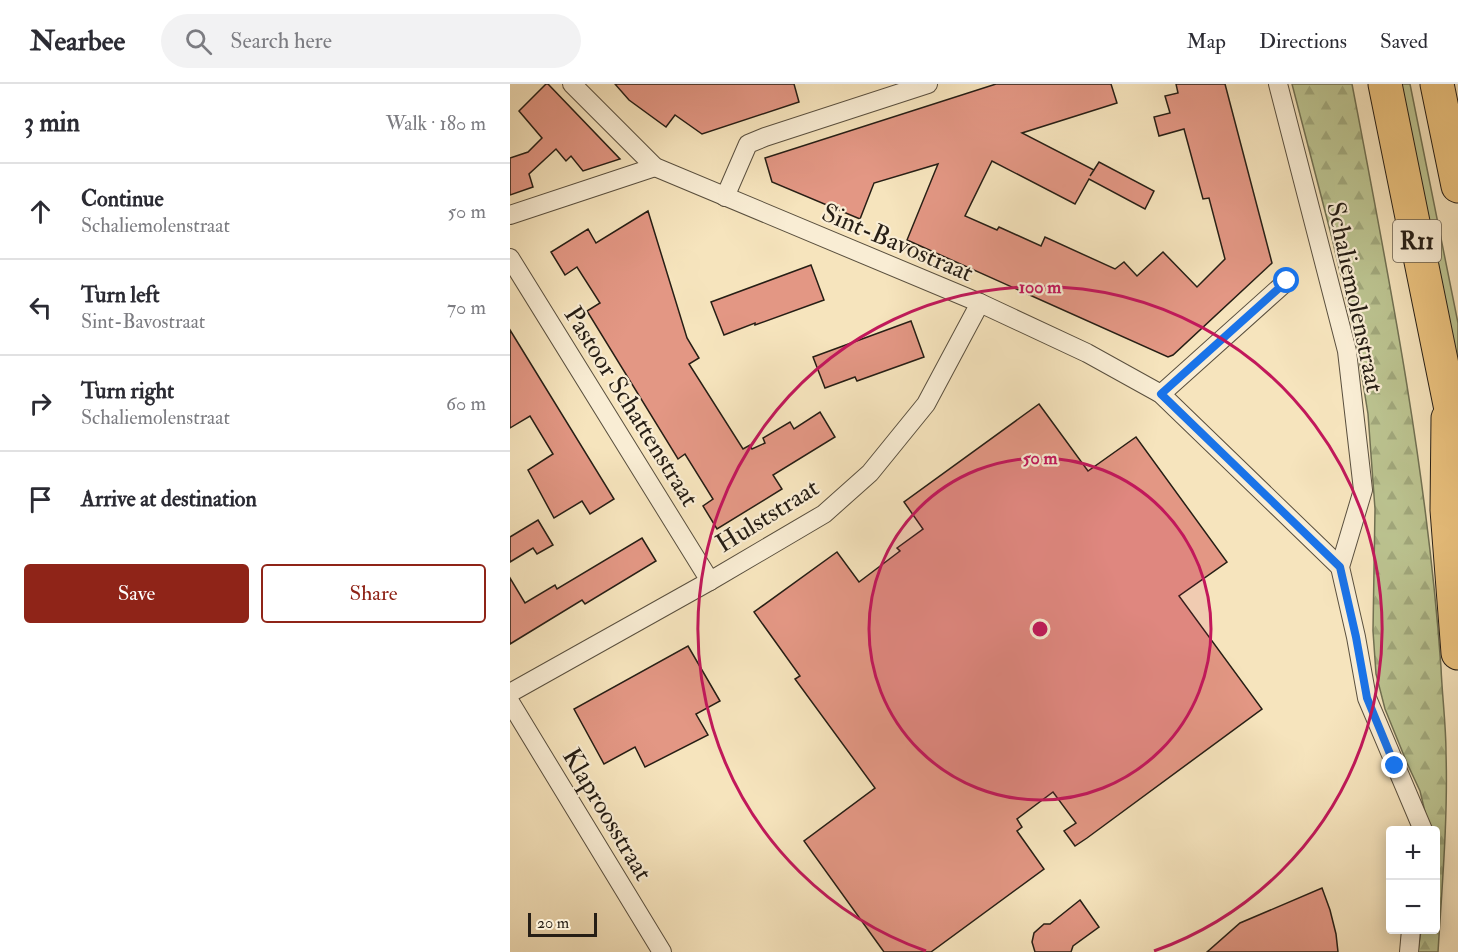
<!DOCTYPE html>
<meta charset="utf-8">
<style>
body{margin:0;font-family:"IM FELL Double Pica",serif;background:#f2f2f3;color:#2b2b33}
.controls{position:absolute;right:18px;bottom:18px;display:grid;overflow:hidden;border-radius:6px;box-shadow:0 3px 15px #0003}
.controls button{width:54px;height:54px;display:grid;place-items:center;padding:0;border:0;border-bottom:2px solid #e1e1e2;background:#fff;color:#2b2b33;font:30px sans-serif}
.scale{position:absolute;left:18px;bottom:15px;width:69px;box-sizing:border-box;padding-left:6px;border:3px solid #261e15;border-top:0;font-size:16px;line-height:21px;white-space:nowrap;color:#261e15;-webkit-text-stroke:4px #f9edd4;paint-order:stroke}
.stop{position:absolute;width:18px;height:18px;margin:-14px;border:4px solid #1a73e8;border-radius:50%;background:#fff}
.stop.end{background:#1a73e8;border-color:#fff;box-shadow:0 2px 6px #0008}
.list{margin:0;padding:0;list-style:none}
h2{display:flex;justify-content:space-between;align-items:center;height:78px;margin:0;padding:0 24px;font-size:26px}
h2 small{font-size:20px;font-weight:400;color:#7c7c81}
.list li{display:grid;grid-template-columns:39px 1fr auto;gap:18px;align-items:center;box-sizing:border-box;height:96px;padding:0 24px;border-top:2px solid #e1e1e2}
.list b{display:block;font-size:22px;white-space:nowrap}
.list p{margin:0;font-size:20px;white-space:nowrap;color:#7c7c81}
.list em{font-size:20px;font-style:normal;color:#7c7c81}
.actions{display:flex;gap:12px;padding:18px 24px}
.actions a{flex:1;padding:14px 0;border:2px solid #8f2418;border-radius:6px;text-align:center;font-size:21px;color:#8f2418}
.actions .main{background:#8f2418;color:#fff}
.icon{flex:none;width:33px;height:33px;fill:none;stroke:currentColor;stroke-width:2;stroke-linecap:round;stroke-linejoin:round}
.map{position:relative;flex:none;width:948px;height:868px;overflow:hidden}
header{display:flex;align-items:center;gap:36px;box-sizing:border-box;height:84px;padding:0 30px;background:#fff;border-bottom:2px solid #e1e1e2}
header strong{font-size:28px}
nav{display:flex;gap:33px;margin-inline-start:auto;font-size:21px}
.search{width:420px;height:54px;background:#f2f2f3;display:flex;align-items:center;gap:15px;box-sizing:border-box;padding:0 21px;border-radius:33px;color:#7c7c81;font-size:22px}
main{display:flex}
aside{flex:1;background:#fff}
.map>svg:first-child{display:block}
.grass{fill:#bcc491;stroke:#717153;stroke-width:1.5}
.forest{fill:url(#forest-firs);stroke:#717153;stroke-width:1.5}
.building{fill:#e39784;stroke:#261e15;stroke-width:1.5}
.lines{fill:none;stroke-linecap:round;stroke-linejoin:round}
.street-casing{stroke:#5a503f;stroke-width:20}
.highway-casing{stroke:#261e15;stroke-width:35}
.street{stroke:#f9edd4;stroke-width:18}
.highway{stroke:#ebc27e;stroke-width:33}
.route{stroke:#1a73e8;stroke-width:8}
.ring{fill:none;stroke:#c2185b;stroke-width:3}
.labels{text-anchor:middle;stroke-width:4.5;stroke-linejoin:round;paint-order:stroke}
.shield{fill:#f9edd4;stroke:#655c4e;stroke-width:1.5}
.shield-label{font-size:24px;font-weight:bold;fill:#261e15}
.street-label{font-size:26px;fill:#261e15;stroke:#f9edd4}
.centre{fill:#c2185b;stroke:#f9edd4;stroke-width:3}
.ring-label{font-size:18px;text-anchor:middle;font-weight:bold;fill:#c2185b;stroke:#f9edd4;stroke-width:4.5;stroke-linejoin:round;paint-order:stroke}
</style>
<header>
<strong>Nearbee</strong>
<div class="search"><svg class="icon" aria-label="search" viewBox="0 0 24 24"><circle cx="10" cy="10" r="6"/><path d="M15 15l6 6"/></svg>Search here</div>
<nav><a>Map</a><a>Directions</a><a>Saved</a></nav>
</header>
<main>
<aside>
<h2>3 min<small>Walk · 180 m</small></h2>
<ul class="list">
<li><svg class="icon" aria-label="ahead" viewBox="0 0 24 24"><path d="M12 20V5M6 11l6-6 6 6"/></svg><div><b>Continue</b><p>Schaliemolenstraat</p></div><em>50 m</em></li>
<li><svg class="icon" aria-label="left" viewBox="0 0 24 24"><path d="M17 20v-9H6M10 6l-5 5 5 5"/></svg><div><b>Turn left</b><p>Sint-Bavostraat</p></div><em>70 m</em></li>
<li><svg class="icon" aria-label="right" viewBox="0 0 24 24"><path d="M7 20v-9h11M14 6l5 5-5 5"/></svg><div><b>Turn right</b><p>Schaliemolenstraat</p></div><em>60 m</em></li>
<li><svg class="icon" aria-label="arrive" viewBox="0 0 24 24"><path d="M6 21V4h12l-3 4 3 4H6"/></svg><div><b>Arrive at destination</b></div></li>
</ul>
<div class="actions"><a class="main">Save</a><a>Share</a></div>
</aside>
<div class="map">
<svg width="948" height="868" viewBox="0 0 948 868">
<defs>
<pattern id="forest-firs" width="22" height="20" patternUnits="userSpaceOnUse" patternTransform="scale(1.5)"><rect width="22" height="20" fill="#bcc491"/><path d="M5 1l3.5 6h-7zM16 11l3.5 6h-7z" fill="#a1a87c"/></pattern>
</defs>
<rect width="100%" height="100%" fill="#f6e4bd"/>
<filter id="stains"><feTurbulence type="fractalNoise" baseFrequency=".00333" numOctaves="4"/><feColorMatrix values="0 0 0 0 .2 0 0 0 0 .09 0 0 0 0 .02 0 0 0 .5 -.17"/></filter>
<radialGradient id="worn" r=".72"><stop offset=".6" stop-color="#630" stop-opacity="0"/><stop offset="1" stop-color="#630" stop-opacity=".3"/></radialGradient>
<path class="grass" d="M890 0H900L948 239V284Z"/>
<path class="forest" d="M782 0H842C879 193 917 386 931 583 932 611 936 640 936 669 938 735 932 802 928 868H908L911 846H926V746H916V732L910 707 897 679 875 625 866 590 863 547 865 425 858 330 846 256 822 154Z"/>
<g class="building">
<path d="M36 0H38L110 75 73 87 61 72 56 77 46 65 19 90 23 103 0 111V74L18 68 32 54 9 27Z"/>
<path d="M105 0H284L289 18 192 50 165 31 156 43 119 16Z"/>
<path d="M486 0H601L607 19 512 49 584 86 580 92 589 78 644 107 635 125 579 95 565 120 482 77 455 132 487 146 489 143 531 162 535 153 605 185 614 178 627 192 653 168 687 203 715 175 699 114 693 115 674 45 649 52 644 33 660 29 655 12 668 9 666 0H715L762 179 663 271 658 273 397 156 428 80 364 99 350 135 262 98 255 74Z"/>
<path d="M138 127 177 254 189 274 179 280 233 365 240 361 242 365 255 359 253 354 280 338 284 345 310 328 325 353 263 391 272 405 207 445 193 422 203 415 175 370 168 375 77 227 90 219 67 183 55 191 41 168 78 145 86 159Z"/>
<path d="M301 181 314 216 245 241V239L214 251 201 218Z"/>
<path d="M401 237 414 273 347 297 345 293 315 304 303 273Z"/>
<path d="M0 246 104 415 80 430 72 417 44 434 18 386 43 370 20 332 0 344Z"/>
<path d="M529 320 578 387 626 353 717 478 669 512 752 625 577 754 565 762 554 747 566 739 543 708 507 735 512 743 507 747 534 785 421 868H374L294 757 365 704 285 595 290 592 244 528 327 468 349 498 390 467 387 464 413 445 394 418Z"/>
<path d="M28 436 43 461 27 470 23 464 0 478V453Z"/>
<path d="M132 454 146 477 75 520 72 516 0 560V494L15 519 45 501 47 505Z"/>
<path d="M178 562 210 617 186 630 198 651 135 683 125 663 94 680 64 625Z"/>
<path d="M812 804 820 826 826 850 828 868H697L730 839Z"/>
<path d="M570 816 589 843 563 862 561 868H525L522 858 524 849 534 840H540Z"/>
</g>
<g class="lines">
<g class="street-casing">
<g id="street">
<path d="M62 0 145 83 470 219 577 269 651 310 830 483"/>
<path d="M768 0 837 267 853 406 830 483 846 553 857 614 913 746"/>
<path d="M215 113 238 60 255 53 418 0"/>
<path d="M0 131 145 83"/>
<path d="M0 174 200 497"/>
<path d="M651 310 777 197"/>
<path d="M0 609 200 497 314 430 360 389 416 320 470 219"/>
<path d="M0 618 152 868"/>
<path d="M899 868 901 846"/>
</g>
</g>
<g class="highway-casing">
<g id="highway">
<path d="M875 0 948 360"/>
<path d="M927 0 948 102"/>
<path d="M938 334 937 426 948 569"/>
</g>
</g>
<use href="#street" class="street"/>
<use href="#highway" class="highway"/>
</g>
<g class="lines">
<path class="route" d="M777 197 651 310 830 483 846 553 857 614 885 682"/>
</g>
<circle cx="530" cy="545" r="171" fill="#c2185b" fill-opacity=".12"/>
<g class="ring">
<circle cx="530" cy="545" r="171"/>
<path d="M416 867A342 342 0 1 1 644 867"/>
</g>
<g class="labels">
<rect class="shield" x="883" y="136" width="48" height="42" rx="4.5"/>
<g class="shield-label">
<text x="907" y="165">R11</text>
</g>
<g class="street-label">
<text transform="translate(388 158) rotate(23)" y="9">Sint-Bavostraat</text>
<text transform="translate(846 213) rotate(78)" y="9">Schaliemolenstraat</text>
<text transform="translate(122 322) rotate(58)" y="9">Pastoor Schattenstraat</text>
<text transform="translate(257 431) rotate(-32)" y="9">Hulststraat</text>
<text transform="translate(98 730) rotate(59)" y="9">Klaproosstraat</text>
</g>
</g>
<circle cx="530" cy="545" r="9" class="centre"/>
<g class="ring-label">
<text x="530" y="209">100 m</text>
<text x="530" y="380">50 m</text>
</g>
<rect width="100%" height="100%" filter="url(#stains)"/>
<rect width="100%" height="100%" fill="url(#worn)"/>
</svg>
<div class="controls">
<button>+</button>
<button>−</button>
</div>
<div class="scale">20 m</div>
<div class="stop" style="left:777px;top:197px"></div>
<div class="stop end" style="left:885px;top:682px"></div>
</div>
</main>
